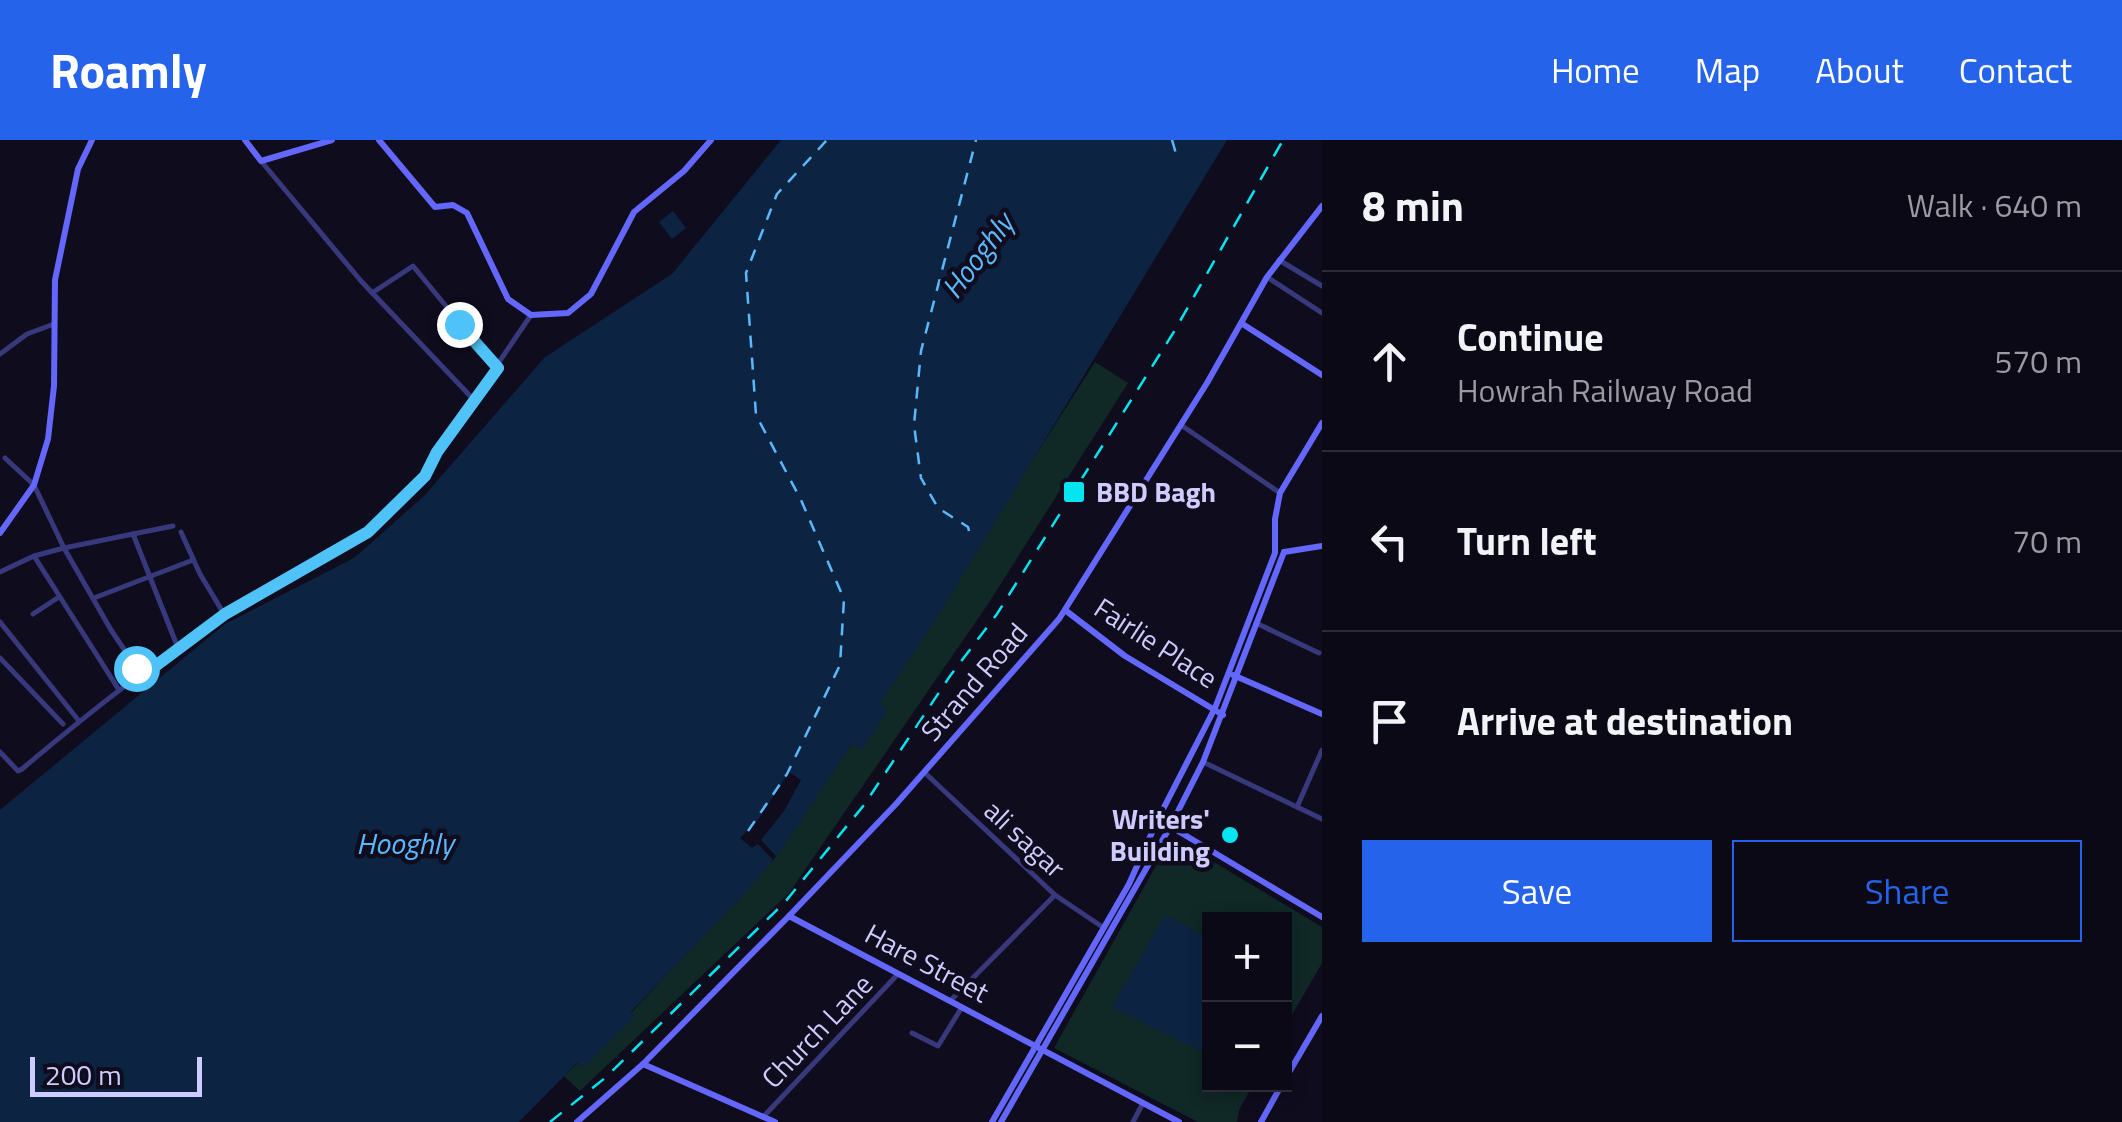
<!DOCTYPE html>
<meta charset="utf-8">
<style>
body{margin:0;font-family:"Titillium Web",sans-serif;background:#14121f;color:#f1f3f6}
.controls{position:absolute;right:30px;bottom:30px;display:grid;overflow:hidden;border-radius:0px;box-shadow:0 5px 15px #0003}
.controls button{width:90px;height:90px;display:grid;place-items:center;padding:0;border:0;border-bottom:2px solid #2b2a35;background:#0b0916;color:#f1f3f6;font:50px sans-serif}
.scale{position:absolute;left:30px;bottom:25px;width:172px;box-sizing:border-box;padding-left:10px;border:5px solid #cecbfe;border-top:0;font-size:28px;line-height:35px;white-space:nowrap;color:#cecbfe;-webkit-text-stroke:8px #0f0c1e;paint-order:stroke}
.stop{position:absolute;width:30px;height:30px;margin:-22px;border:8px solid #4fc3f7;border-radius:50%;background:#fff}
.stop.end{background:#4fc3f7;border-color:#fff;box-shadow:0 2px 10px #0008}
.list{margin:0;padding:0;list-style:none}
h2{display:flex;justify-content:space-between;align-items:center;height:130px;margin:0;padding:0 40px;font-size:42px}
h2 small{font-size:32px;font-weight:400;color:#9a9aa1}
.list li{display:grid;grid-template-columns:65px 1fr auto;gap:30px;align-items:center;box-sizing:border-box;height:180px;padding:0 40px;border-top:2px solid #2b2a35}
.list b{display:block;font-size:38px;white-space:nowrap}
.list p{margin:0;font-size:32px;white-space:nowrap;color:#9a9aa1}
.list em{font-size:32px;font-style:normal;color:#9a9aa1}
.actions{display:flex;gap:20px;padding:30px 40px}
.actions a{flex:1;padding:22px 0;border:2px solid #2563eb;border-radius:0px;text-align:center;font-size:35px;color:#2563eb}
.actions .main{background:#2563eb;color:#fff}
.icon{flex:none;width:55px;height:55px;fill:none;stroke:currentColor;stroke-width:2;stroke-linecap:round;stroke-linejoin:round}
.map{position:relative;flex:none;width:1322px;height:982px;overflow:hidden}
header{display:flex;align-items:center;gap:60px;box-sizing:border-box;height:140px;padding:0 50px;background:#2563eb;color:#fff}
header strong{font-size:48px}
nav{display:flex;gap:55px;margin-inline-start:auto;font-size:35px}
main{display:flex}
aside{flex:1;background:#0b0916}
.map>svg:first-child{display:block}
.green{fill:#102826}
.water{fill:#0c2442}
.pier{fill:#0f0c1e}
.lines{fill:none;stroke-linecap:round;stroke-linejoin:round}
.ferry{stroke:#5ab9fc;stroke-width:2.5;stroke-dasharray:12 10;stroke-linecap:butt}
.street{stroke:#38397d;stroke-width:5}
.secondary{stroke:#6367fd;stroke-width:6}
.rail{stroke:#04e5f1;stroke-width:2.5;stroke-dasharray:15 12;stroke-linecap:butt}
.route{stroke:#4fc3f7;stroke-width:12}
.poi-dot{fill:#04e5f1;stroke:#0f0c1e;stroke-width:4}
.labels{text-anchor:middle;stroke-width:9;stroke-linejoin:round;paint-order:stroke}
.poi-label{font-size:28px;font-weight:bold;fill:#cecbfe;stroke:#0f0c1e;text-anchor:start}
.street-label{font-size:28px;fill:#cecbfe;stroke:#0f0c1e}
.water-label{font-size:30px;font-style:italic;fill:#5ab9fc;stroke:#0f0c1e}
</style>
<header>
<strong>Roamly</strong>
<nav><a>Home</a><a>Map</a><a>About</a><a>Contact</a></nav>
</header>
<main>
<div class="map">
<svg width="1322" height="982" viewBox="0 0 1322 982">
<rect width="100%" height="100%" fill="#0f0c1e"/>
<g class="green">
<path d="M1095 222 1128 243 988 464 789 753 580 951 564 936 578 923 582 927 634 876 631 873 773 720 852 603Z"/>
<path d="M1172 697 1322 787V823L1285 887 1284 780H1210V944L1253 945 1239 970 1237 982H1198L1054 908Z"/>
</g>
<g class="water">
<path d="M781 0H1227L938 476 880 564 888 570 862 610 852 603 783 708 745 753 631 872 634 877 583 928 577 923 519 982H0V670L225 484 354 418 424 356 545 217 672 134Z"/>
<path d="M673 71 686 88 672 99 659 82Z"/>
<path d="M1165 775 1209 798V915L1112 867Z"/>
</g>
<path class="pier" d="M789 632 801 640 784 671 761 700 776 716 773 720 758 704 752 708 740 698 758 680Z"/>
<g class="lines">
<g class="ferry">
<path d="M1172 0 1177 17"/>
<path d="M969 391 968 387 938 368 921 338 914 285 921 211 976 0"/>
<path d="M748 691 787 634 840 525 844 459 801 360 756 275 746 133 777 54 827 0"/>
</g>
<g class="street">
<path d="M261 21 361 141 475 261"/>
<path d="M1279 120 1322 146"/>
<path d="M1267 137 1322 173"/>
<path d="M372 153 413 126 497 228"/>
<path d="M0 214 27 194 54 184"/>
<path d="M1181 285 1280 353"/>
<path d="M5 318 34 345 64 408 133 394 178 508"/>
<path d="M181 392 200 434 224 474"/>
<path d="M133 394 173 386"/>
<path d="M34 416 64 408 111 490 142 536"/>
<path d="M0 432 34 416 119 550"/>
<path d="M94 458 193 420"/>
<path d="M33 474 59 457"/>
<path d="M0 482 79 581"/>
<path d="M1256 483 1319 513"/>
<path d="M0 518 63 584"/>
<path d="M0 612 18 631 22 629C86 575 152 523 222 476 299 424 391 400 437 313L531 175"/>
<path d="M1203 622 1322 679"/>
<path d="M924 632 1055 755 1104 788"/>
<path d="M1297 667 1322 610"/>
<path d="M950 861 1055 755"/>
<path d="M912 893 938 906 962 867"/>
<path d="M764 976 898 834"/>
<path d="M1133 982 1143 963"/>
</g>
<g class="secondary">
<path d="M245 0 261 21 332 0"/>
<path d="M379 0 435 67 453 65 467 73 508 159 531 175 568 173 591 154 634 72 684 31 711 0"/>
<path d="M1241 183 1322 235"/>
<path d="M0 393 34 345 48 299 54 246 55 140 78 29 92 0"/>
<path d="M1284 412 1322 406"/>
<path d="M1065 470 1125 516 1223 575"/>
<path d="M1233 535 1322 574"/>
<path d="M1158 679 1322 777"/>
<path d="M789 776 1179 982"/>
<path d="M643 924 775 982"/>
<path d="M1284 941 1322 876"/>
<path d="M577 982 643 924 789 776 896 664 1059 479 1207 243 1267 137 1322 66"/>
<path d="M992 982 1129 744 1158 679 1215 568 1275 413V379L1280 353 1322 283"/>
<path d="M1001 982 1170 687 1203 622 1284 412"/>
<path d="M1261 982 1282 944"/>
</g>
<path class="rail" d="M550 982 605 938 785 762 864 665 950 536 997 474 1175 190 1283 0"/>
</g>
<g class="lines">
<path class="route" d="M136 528 142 536 225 474 368 392 425 336 437 312 498 228 459 184"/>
</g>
<g class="poi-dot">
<rect x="1062" y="340" width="24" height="24" rx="5"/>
<circle cx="1230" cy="695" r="10"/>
</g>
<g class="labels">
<g class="poi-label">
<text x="1096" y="362">BBD Bagh</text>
<text x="1210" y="689" text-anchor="end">Writers'<tspan x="1210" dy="32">Building</tspan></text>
</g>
<g class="street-label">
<text transform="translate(1156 503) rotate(33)" y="10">Fairlie Place</text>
<text transform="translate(974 542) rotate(-49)" y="10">Strand Road</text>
<text transform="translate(1025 699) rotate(43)" y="10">ali sagar</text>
<text transform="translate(927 823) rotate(28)" y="10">Hare Street</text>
<text transform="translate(817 891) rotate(-46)" y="10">Church Lane</text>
</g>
<g class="water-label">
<text transform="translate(978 116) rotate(-53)" y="10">Hooghly</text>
<text x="405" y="714">Hooghly</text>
</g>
</g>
</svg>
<div class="controls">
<button>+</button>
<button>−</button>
</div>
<div class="scale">200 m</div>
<div class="stop" style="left:136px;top:528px"></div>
<div class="stop end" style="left:459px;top:184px"></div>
</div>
<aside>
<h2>8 min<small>Walk · 640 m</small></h2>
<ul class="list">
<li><svg class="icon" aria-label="ahead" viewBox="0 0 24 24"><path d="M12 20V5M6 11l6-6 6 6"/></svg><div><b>Continue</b><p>Howrah Railway Road</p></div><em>570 m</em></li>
<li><svg class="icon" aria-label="left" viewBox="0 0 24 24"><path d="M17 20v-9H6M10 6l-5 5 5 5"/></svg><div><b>Turn left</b></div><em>70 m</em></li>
<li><svg class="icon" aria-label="arrive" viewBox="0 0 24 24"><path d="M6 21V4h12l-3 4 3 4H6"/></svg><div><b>Arrive at destination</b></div></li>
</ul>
<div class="actions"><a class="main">Save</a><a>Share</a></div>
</aside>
</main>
